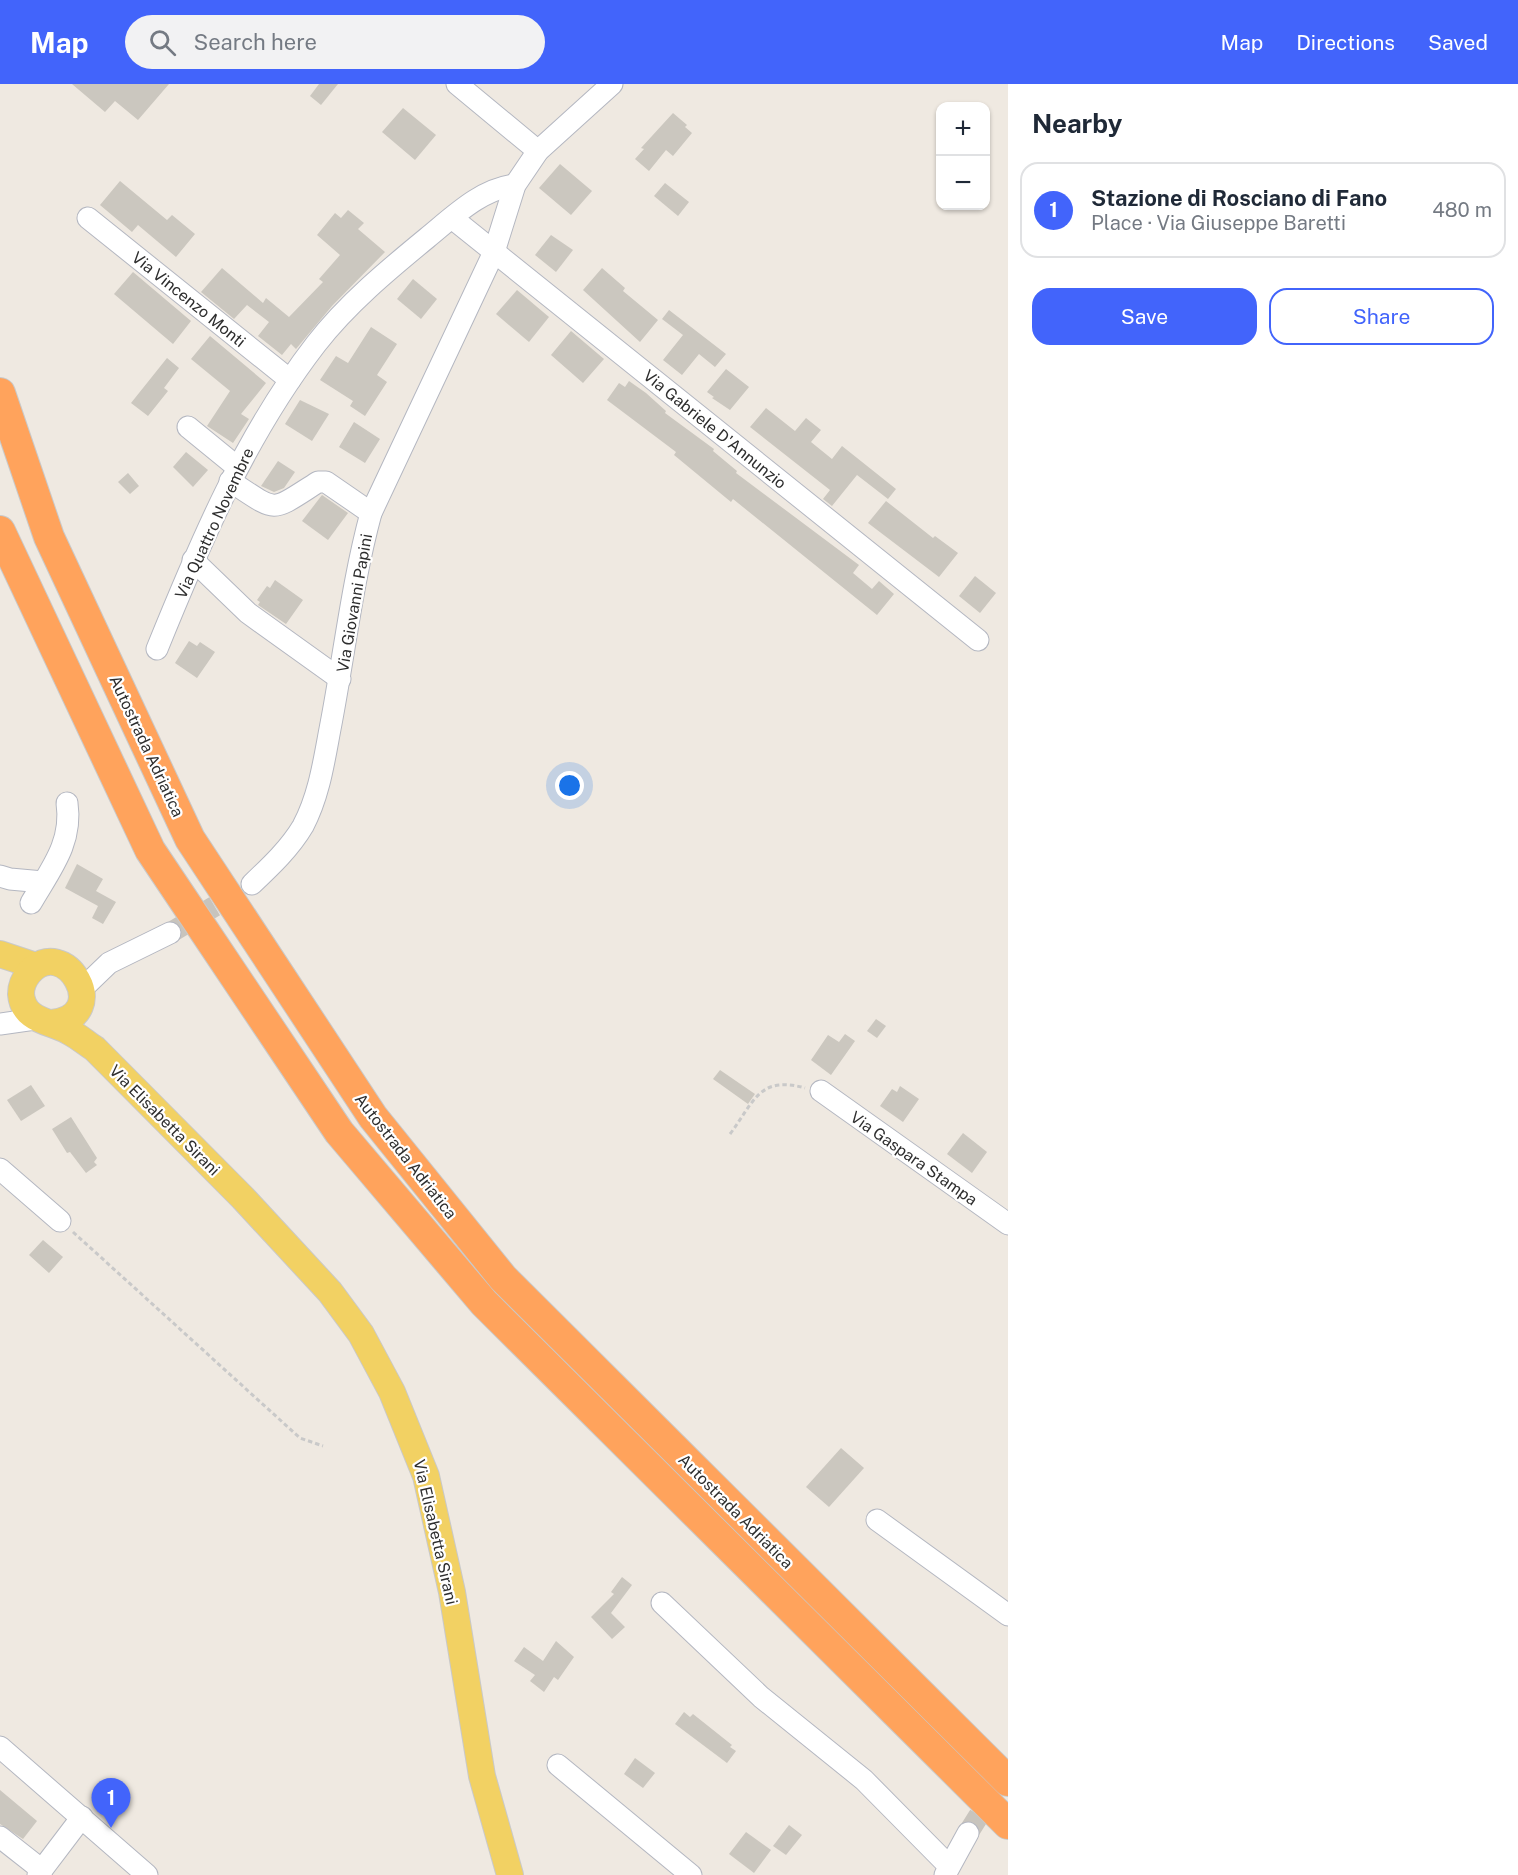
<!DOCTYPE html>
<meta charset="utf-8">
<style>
body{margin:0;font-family:"Public Sans",sans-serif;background:#f2f2f3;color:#1f2937}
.controls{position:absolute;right:18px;top:18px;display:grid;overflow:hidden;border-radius:12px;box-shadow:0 2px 4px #0004}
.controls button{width:54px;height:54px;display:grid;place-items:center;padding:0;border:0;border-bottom:2px solid #e0e1e3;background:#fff;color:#1f2937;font:30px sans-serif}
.you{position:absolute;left:570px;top:702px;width:21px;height:21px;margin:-15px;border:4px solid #fff;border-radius:50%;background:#1a73e8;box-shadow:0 0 0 9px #1a73e833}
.badge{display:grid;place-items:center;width:39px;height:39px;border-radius:50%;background:#4264fb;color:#fff;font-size:20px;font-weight:700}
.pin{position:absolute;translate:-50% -50px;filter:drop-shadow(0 2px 3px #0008)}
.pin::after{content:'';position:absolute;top:32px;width:21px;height:18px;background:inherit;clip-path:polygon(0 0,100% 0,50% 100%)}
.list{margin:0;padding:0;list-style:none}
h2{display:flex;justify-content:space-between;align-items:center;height:78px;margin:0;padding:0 24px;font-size:26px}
h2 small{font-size:20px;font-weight:400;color:#747a83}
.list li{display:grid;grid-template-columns:39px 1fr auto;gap:18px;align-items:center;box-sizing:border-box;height:96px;margin:0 12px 12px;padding:0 12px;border:2px solid #e0e1e3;border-radius:18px}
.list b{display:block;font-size:22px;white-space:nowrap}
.list p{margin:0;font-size:20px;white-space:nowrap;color:#747a83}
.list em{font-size:20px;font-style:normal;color:#747a83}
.actions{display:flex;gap:12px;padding:18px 24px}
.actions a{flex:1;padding:14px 0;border:2px solid #4264fb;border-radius:18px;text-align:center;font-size:21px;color:#4264fb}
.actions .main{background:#4264fb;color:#fff}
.icon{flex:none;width:33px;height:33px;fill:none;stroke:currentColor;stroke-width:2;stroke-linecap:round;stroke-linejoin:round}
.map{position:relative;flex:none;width:1008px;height:1791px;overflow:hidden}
header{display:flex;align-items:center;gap:36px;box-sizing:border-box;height:84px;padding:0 30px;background:#4264fb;color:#fff}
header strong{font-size:28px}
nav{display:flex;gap:33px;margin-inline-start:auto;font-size:21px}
.search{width:420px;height:54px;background:#f2f2f3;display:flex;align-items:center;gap:15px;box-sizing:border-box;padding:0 21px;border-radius:33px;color:#747a83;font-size:22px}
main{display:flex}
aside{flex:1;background:#fff}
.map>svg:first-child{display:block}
.building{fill:#cbc7bf}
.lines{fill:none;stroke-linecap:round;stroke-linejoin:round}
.minor-tunnel{stroke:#c8c4bd;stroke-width:21;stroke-dasharray:21 10;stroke-linecap:butt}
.minor-casing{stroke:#b4b7c1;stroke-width:23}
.major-casing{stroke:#c9c9c9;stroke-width:28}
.highway-casing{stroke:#c9c9c9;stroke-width:32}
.path{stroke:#c9c9c9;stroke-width:3;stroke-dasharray:4.5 3;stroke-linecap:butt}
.minor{stroke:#fff;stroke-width:21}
.major{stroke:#f2d163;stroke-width:26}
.highway{stroke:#ffa35c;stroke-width:30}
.labels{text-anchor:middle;stroke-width:4.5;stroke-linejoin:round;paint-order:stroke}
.street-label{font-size:16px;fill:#2e2e2e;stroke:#fff}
</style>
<header>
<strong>Map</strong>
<div class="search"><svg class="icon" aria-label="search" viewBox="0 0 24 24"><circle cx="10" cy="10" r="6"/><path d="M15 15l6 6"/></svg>Search here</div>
<nav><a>Map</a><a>Directions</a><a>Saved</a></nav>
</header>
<main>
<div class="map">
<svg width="1008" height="1791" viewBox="0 0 1008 1791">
<rect width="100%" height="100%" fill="#efe9e1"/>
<g class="building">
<path d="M72 0H169L138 36 115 17 105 28Z"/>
<path d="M319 0H338L321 21 310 12Z"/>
<path d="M403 24 436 51 415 76 382 48Z"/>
<path d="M673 29 687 41 685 43 692 49 673 72 666 66 649 87 635 75 644 65 641 64Z"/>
<path d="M560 80 592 107 571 131 539 104Z"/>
<path d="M120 97 167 136 172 131 195 150 176 173 138 141 132 148 100 121Z"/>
<path d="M665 99 689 118 678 132 654 112Z"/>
<path d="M348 126 364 139 358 145 385 168 332 222 296 265 291 260 282 271 258 252 269 238 247 221 234 235 201 208 222 184 263 219 266 214 289 233 323 198 319 195 340 171 317 151 335 129 341 134Z"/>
<path d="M551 151 573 166 556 188 535 171Z"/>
<path d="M602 184 625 204 623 207 658 236 640 258 583 206Z"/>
<path d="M133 188 191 237 173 260 114 210Z"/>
<path d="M413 195 437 215 421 235 397 215Z"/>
<path d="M517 206 549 233 529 258 496 230Z"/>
<path d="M669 226 726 270 715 283 699 270 682 291 663 276 683 251 662 235Z"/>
<path d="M371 243 397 260 377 291 387 298 365 332 350 322 353 317 320 296 336 272 348 279Z"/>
<path d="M571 247 604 275 583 299 551 271Z"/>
<path d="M210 252 266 299 241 330 249 335 233 359 207 342 230 307 191 275Z"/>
<path d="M167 274 179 284 164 304 168 307 148 332 131 319Z"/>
<path d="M726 285 749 303 730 326 712 314 714 313 707 308Z"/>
<path d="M629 297 646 309 666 327 665 329 714 365 713 367 737 387 736 389 859 481 853 489 872 505 879 497 894 510 877 531 733 415 731 418 674 371 676 368 607 316 619 299 625 303Z"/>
<path d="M300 316 329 330 312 357 285 340Z"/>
<path d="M766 324 795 347 806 334 821 346 811 358 832 375 842 362 896 405 888 415 857 391 832 422 823 415 830 406 750 343Z"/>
<path d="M354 338 380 355 365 379 339 363Z"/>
<path d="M186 368 208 386 193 403 173 383Z"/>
<path d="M278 377 295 388 284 404 274 408 261 402Z"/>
<path d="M128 389 139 402 130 410 118 398Z"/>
<path d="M322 411 348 429 328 456 302 437Z"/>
<path d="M886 417 933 454 935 452 958 469 939 493 868 439Z"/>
<path d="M975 492 996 509 980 529 959 512Z"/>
<path d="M275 496 303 516 286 540 258 521 260 518 257 516 267 502 270 504Z"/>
<path d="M189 557 197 562 200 558 215 568 197 594 175 579Z"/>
<path d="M77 780 103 795 96 807 116 818 103 840 92 834 98 822 65 804Z"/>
<path d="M876 935 886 942 877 954 867 947Z"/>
<path d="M845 950 855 957 831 991 811 976 828 951 839 958Z"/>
<path d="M720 986 755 1010 748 1020 713 995Z"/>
<path d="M31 1001 45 1022 21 1037 7 1016Z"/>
<path d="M900 1002 919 1015 903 1038 880 1022 892 1005 897 1008Z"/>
<path d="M71 1033 97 1074 94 1078 97 1081 86 1089 70 1068 67 1069 52 1045Z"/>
<path d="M963 1049 987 1068 972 1089 947 1070Z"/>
<path d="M43 1156 63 1173 49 1189 29 1171Z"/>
<path d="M841 1364 864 1384 829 1423 806 1403Z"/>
<path d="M622 1493 632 1501 611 1529 625 1543 612 1555 591 1533 614 1510 611 1508Z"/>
<path d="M556 1557 574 1573 558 1596 554 1593 544 1608 530 1597 535 1591 514 1577 524 1563 543 1577Z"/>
<path d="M684 1628 690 1633 693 1630 732 1661 730 1663 736 1667 727 1679 675 1640Z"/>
<path d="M635 1674 655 1689 643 1704 624 1690Z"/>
<path d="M0 1706 37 1737 23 1755 0 1740Z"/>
<path d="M789 1741 802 1751 786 1771 773 1762Z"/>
<path d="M746 1748 771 1766 754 1789 729 1770Z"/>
</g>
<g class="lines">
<g class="minor-tunnel">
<path d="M170 849 252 800"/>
<path d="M968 1749 993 1709"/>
</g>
<g class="minor-casing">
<g id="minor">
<path d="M457 0 538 67"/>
<path d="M88 134 290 296"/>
<path d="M452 134 978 556"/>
<path d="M188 343 237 383"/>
<path d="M230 397C279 429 269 429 318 398H326L371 429"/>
<path d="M193 476 248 529 340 595"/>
<path d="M157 565C200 459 245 352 316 260 347 220 388 186 427 154 454 132 481 105 515 101"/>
<path d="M0 792 10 795 43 798"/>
<path d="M252 800C271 782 290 764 303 742 319 712 324 677 330 645 344 573 352 499 371 429L494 168 515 101 538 67 612 0"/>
<path d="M31 819C50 786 73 759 67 719"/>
<path d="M82 905 109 879 170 849"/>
<path d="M0 940 35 935"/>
<path d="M821 1007 1008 1140"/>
<path d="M0 1085 60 1137"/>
<path d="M877 1436 1008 1531"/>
<path d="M662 1519 761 1613 864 1696 949 1782"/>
<path d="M0 1663 147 1791"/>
<path d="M558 1681 691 1791"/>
<path d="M0 1753 42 1786"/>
<path d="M38 1791 82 1733"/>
<path d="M945 1791 968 1749"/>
</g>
</g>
<g class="major-casing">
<g id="major">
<path d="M0 870 36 882"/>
<path d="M52 939C115 932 64 848 29 889 24 895 21 902 21 910 23 937 50 937 68 947 78 952 86 959 95 965L243 1114 330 1208 361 1250 392 1308 426 1392 452 1508 482 1692 510 1791"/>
</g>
</g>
<g class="highway-casing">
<g id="highway">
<path d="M0 309 49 453 190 755 373 1033 503 1194 1008 1697"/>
<path d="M0 447 150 766 339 1048 484 1219 1008 1740"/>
</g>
</g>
<g class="path">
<path d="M730 1050C754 1018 759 991 805 1004"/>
<path d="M73 1148 300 1354 323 1362"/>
</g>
<use href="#minor" class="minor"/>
<use href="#major" class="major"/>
<use href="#highway" class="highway"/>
</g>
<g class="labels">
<g class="street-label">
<text transform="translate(189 215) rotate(39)" y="6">Via Vincenzo Monti</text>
<text transform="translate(715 345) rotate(39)" y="6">Via Gabriele D'Annunzio</text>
<text transform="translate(214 439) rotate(-65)" y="6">Via Quattro Novembre</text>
<text transform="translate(354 519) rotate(-80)" y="6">Via Giovanni Papini</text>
<text transform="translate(147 662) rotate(65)" y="6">Autostrada Adriatica</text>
<text transform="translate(165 1036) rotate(45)" y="6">Via Elisabetta Sirani</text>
<text transform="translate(406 1072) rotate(52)" y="6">Autostrada Adriatica</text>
<text transform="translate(914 1074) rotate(35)" y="6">Via Gaspara Stampa</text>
<text transform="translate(736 1427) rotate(45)" y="6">Autostrada Adriatica</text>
<text transform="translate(436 1448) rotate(77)" y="6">Via Elisabetta Sirani</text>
</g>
</g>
</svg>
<div class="controls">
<button>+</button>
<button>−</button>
</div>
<div class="you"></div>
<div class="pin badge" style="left:111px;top:1744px">1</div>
</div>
<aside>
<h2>Nearby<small></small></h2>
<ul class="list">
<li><span class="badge">1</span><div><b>Stazione di Rosciano di Fano</b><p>Place · Via Giuseppe Baretti</p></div><em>480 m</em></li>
</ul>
<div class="actions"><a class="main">Save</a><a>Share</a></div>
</aside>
</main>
